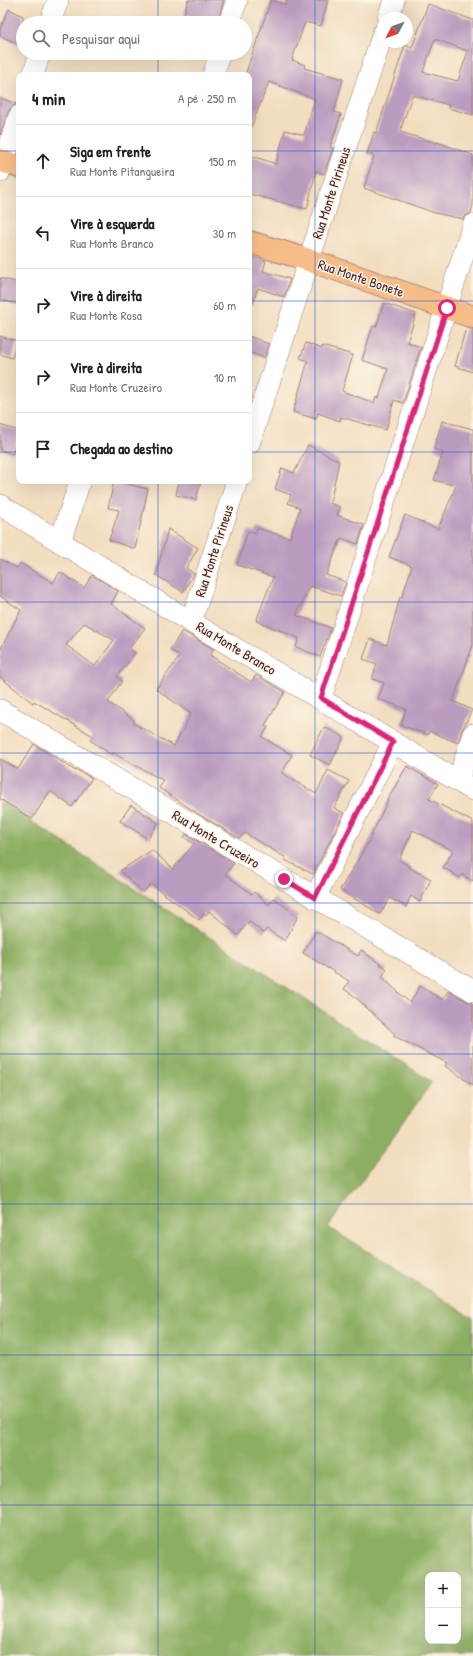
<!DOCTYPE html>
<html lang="pt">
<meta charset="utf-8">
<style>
body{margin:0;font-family:"Patrick Hand",sans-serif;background:#f6f6f6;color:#202124}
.controls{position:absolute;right:12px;bottom:12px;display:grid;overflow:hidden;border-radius:8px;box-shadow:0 4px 16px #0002}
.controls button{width:36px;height:36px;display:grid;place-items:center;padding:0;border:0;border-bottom:1px solid #e0e0e0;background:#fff;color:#202124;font:20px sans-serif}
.compass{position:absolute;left:377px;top:12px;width:36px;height:36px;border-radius:50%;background:#fff;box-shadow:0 4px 16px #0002;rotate:229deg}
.stop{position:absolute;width:12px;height:12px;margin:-9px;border:3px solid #db2777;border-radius:50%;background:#fff}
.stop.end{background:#db2777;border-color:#fff;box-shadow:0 1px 4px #0008}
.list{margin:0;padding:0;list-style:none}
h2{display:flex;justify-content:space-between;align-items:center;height:52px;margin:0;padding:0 16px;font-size:17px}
h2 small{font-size:13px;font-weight:400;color:#757577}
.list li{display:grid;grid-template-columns:26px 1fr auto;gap:12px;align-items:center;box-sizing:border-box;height:72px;padding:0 16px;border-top:1px solid #e0e0e0}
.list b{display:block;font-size:15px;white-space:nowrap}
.list p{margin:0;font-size:13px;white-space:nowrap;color:#757577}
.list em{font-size:13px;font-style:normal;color:#757577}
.icon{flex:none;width:22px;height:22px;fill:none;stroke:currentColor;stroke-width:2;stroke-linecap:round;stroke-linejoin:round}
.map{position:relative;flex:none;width:473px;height:1656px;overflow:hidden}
.search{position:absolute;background:#fff;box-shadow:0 4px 16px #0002;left:16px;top:16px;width:236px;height:44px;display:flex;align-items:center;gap:10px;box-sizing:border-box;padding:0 14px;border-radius:22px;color:#757577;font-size:15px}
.panel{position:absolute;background:#fff;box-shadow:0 4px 16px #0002;left:16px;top:72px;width:236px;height:412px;border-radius:8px}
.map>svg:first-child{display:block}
.forest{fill:#8cae62;stroke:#6b6646;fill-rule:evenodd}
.building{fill:#bb9cc0;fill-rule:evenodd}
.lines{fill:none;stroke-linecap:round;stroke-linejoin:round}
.minor-casing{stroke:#9e7e75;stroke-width:22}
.major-casing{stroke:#9e7e75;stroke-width:24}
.minor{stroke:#fff;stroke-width:21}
.major{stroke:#f7bd88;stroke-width:22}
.route{stroke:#db2777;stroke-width:5}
.grid{fill:none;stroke:#1d4ed8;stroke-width:1;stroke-opacity:0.55}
.labels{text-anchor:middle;stroke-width:3;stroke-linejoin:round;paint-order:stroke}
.street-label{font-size:14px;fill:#4a1f2b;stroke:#fcf5e5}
</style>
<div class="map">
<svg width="473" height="1656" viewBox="0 0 473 1656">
<rect width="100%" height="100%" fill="#fcf5e5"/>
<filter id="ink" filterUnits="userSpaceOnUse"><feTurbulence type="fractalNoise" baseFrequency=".025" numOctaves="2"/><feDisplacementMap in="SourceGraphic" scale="8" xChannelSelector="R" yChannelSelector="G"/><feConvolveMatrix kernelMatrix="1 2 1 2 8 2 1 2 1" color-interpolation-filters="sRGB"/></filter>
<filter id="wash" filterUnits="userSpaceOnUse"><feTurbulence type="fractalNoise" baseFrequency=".012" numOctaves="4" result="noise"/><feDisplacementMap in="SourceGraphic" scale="16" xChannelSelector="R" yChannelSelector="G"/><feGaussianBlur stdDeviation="0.9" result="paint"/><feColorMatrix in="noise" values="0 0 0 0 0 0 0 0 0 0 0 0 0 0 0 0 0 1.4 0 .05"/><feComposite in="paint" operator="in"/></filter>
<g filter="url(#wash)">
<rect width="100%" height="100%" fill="#f2ddbf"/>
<path class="forest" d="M0 801 432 1082 328 1227 473 1318V1656H0ZM428 1575H458V1641H428Z"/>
<g id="blocks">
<g class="building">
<path d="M188 0H224L217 23H213L184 14Z"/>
<path d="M271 0 286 5 287 0H328L321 26 305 22 292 60 305 65 304 68 343 79 334 112 341 114 330 147 333 148 324 174 316 171 307 209 249 194V155L276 164 285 130 304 135 315 99 269 82 249 132V75H245Z"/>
<path d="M428 4 473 20V115L448 108 449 105 412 95 400 132 437 143V142L473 155V205L471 213 465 216 463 219 435 213 364 188 374 156 367 154 374 132 376 133 405 45 412 48ZM435 39 468 51 458 81 423 72Z"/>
<path d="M9 9 23 16V46L0 36V29Z"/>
<path d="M0 98 17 104 11 107 8 112 0 135Z"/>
<path d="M249 256 266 261 263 271 290 279 284 297 258 288 252 305 249 304Z"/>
<path d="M0 278 19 283V305L0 299Z"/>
<path d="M384 303 416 314 407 342 421 347 403 403 394 400 386 430 341 417 340 421 318 413 316 419 293 412 308 361 300 358 306 343 322 349V346L353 355 342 391 374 403 376 397 379 398 388 369 362 360 373 326 376 327Z"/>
<path d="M466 328 473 329V372L455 366Z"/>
<path d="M0 336 17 341 12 358 0 354Z"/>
<path d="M249 336 269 344 264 358 249 352Z"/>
<path d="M442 421 473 429V645L453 701 472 710 462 730 458 743 429 731 428 735 401 725 406 709 378 699 384 683 372 679 377 664 363 659 370 639 387 645 400 597H402L412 566 389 557 405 515 438 529 456 486 434 480 443 452 434 449Z"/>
<path d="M0 425 19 431 13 454 0 450Z"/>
<path d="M308 445 339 461 330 503 340 507 337 515 364 525 358 544 341 538 326 575 346 582 341 596 310 586 296 615 331 628 320 657 296 647 299 638 256 621 273 577 237 565 248 531 256 533 257 528 290 538 300 508 288 503 291 495 275 489 282 468 294 473Z"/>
<path d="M114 481 148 489 135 549 109 540 119 510 108 508Z"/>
<path d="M179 481H201L196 500 176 495Z"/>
<path d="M168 529 198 548 186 568 194 574 183 592 156 575Z"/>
<path d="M0 559 17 568 20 563 53 583 60 572 84 588 92 575 118 591 111 604 145 628 129 649 135 653 117 677 122 681 108 702 135 721 133 723 174 746 191 714 156 689 180 656 170 650 182 631 214 649 210 655 251 682 256 675 285 692 265 725 268 727 262 737 292 755 282 773 316 794 328 770 349 781 334 808 344 813 313 874 285 860 286 858 245 833 239 838 200 815 159 788 164 781 113 753 112 755 90 740 93 736 34 701 33 703 0 677V650L21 610 0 596ZM84 623 114 640 95 666 66 645Z"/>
<path d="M324 727 344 737 330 765 310 755Z"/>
<path d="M34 744 76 771 77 770 92 778 72 807 50 791 32 819 0 799V759L18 769Z"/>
<path d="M407 766 438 784 429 799 473 822V881L462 875 460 878 443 867 453 851 413 830 399 860 409 866 408 867 431 879 420 902 411 896 406 907 390 898 380 914 340 890 368 843 390 795Z"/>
<path d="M131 805 158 823 148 839 120 821Z"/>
<path d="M186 834 234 863 225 874 252 894 254 892 269 905 274 898 298 916 285 941 267 929 263 933 249 921 238 935 209 911 206 915 204 913 199 920 151 884 143 892 120 871 152 850 173 869 194 844 184 837Z"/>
<path d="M316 931 358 956 361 950 387 969 382 977 410 1003 420 986 443 1000 448 991 473 1004V1085L445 1066 447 1063 394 1036 395 1034 353 995 344 989 349 981 303 953Z"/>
</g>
</g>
</g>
<g filter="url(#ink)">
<use href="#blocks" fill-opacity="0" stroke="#9e7e75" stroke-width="1"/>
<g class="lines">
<g class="minor-casing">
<g id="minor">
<path d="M388 18 394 0"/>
<path d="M50 23 58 0"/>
<path d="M229 23 237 0"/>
<path d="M33 75 40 53"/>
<path d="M213 75 220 53"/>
<path d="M0 172 19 116"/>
<path d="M249 444 383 33"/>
<path d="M0 505 191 622 473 790"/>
<path d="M60 542 80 481"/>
<path d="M191 622 237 481"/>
<path d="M321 698 473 225"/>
<path d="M0 710 473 991"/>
<path d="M458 781 473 734"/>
<path d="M315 898 393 742"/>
</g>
</g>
<g class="major-casing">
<g id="major">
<path d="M0 160 19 167"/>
<path d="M249 242 309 260 473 317"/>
</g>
</g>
<use href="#minor" class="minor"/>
<use href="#major" class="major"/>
</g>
</g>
<g class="lines" filter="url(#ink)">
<path class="route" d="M284 879 315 898 393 742 321 698 447 308"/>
</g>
<path class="grid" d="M158 0V23M315 0V1656M158 53V75M0 151H19M249 151H473M0 301H19M249 301H473M0 452H19M249 452H473M158 481V1656M0 602H473M0 753H473M0 903H473M0 1054H473M0 1204H473M0 1355H473M0 1505H473"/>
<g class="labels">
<g class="street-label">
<text transform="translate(331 193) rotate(-72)" y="5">Rua Monte Pirineus</text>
<text transform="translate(361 278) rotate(19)" y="5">Rua Monte Bonete</text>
<text transform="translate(214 551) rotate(-72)" y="5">Rua Monte Pirineus</text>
<text transform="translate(236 648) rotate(31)" y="5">Rua Monte Branco</text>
<text transform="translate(216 839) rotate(31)" y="5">Rua Monte Cruzeiro</text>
</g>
</g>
</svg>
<div class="controls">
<button>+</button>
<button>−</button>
</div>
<svg class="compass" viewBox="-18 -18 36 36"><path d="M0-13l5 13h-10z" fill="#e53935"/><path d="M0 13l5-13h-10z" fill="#757577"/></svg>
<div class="stop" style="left:447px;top:308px"></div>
<div class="stop end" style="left:284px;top:879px"></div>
<div class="search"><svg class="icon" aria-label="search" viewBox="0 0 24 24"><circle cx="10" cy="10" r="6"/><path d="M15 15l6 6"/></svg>Pesquisar aqui</div>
<section class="panel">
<h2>4 min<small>A pé · 250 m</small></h2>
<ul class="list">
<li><svg class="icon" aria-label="ahead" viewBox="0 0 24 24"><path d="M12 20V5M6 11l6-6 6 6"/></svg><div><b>Siga em frente</b><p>Rua Monte Pitangueira</p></div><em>150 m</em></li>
<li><svg class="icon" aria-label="left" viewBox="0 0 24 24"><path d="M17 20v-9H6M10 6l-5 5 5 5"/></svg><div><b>Vire à esquerda</b><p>Rua Monte Branco</p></div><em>30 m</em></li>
<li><svg class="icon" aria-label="right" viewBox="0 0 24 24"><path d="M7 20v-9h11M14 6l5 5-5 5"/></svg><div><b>Vire à direita</b><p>Rua Monte Rosa</p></div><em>60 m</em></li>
<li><svg class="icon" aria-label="right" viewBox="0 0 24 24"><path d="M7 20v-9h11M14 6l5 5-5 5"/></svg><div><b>Vire à direita</b><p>Rua Monte Cruzeiro</p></div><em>10 m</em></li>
<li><svg class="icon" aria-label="arrive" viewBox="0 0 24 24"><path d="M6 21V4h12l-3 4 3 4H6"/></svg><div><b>Chegada ao destino</b></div></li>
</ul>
</section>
</div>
